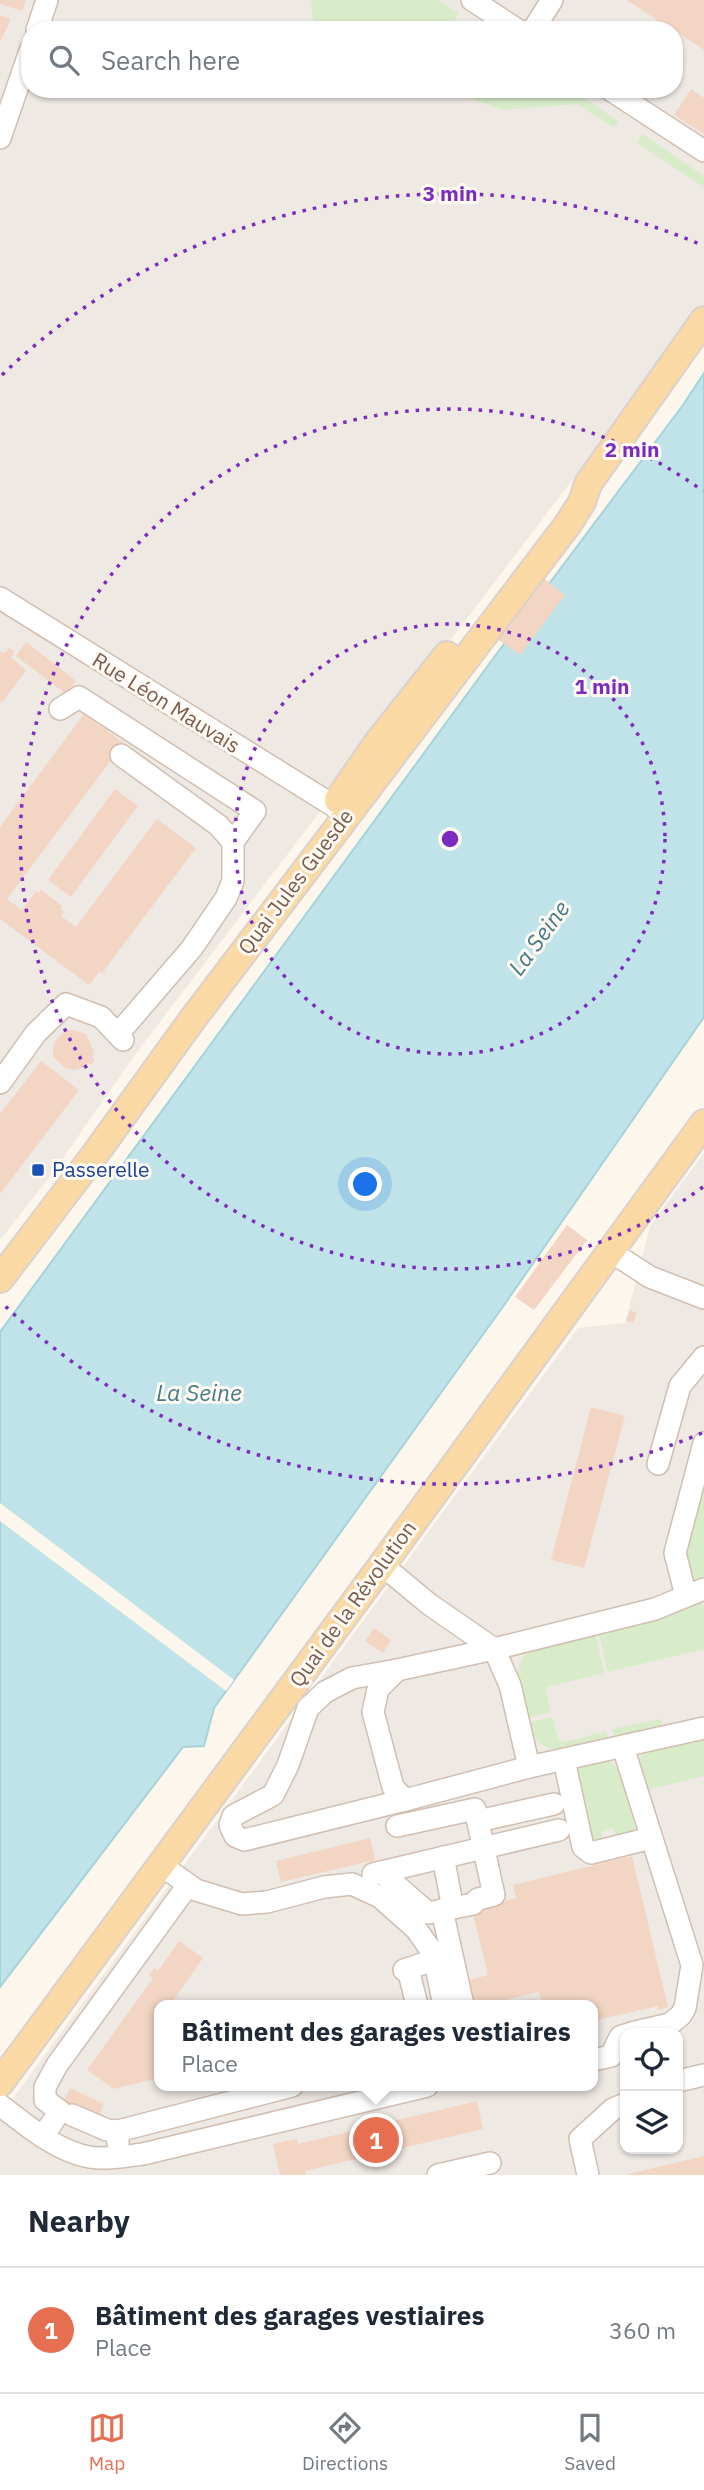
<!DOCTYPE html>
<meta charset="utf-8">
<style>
body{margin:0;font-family:"IBM Plex Sans",sans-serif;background:#f2f2f3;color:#1f2937}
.controls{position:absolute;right:21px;bottom:21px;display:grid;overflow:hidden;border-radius:14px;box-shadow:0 2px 5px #0004}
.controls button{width:63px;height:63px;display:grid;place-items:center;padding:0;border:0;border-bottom:2px solid #e0e1e3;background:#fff;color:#1f2937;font:35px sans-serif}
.you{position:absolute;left:366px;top:1185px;width:24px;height:24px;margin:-18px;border:5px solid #fff;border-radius:50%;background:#1a73e8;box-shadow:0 0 0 10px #1a73e833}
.badge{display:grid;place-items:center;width:46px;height:46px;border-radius:50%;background:#e76f51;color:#fff;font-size:23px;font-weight:700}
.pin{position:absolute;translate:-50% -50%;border:4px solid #fff;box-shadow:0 2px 7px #0006}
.popup{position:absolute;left:154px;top:2000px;width:444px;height:91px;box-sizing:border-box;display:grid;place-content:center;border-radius:14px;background:#fff;filter:drop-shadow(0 2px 5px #0005);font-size:23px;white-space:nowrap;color:#747a83}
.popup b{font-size:26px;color:#1f2937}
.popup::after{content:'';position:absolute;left:50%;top:100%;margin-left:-14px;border:14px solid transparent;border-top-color:#fff}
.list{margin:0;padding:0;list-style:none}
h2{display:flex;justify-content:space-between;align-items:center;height:91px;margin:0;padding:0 28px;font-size:30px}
h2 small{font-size:23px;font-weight:400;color:#747a83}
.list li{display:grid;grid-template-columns:46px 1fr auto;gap:21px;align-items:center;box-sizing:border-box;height:126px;padding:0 28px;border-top:2px solid #e0e1e3}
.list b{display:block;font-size:26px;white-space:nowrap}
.list p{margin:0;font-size:23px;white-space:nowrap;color:#747a83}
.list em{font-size:23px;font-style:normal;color:#747a83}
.icon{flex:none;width:38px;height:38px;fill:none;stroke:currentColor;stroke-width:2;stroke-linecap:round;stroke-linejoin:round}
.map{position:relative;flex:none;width:704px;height:2175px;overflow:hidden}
.search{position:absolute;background:#fff;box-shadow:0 2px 5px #0004;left:21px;right:21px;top:21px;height:77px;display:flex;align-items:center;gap:18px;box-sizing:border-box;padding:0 24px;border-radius:28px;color:#747a83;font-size:26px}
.sheet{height:217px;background:#fff}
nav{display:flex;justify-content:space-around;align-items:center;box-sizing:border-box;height:98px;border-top:2px solid #e0e1e3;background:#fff;font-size:19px;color:#747a83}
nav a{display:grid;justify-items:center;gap:4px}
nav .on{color:#e76f51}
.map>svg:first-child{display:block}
.industrial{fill:#efe9e4;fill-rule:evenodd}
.green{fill:#d8ecc9}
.water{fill:#bfe3e8;stroke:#a5d3da;stroke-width:2}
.pier{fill:#fdf6ec}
.building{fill:#f3d5c3}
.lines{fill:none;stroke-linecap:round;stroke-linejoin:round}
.minor-casing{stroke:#d1beb0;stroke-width:24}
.major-casing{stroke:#dad1cd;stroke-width:30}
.minor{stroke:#fff;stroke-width:21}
.major{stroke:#fbd9a5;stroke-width:26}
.ring{fill:none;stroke:#7b2cbf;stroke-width:3.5;stroke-dasharray:3.5 7}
.transit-dot{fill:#1a4fb4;stroke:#fffaf3;stroke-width:2.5}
.labels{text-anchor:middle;stroke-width:6;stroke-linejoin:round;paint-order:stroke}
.street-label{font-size:21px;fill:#7a5c4d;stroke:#fffaf3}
.transit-label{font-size:21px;fill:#164399;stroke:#fffaf3;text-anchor:start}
.water-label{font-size:23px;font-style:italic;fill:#437c86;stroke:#fffaf3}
.centre{fill:#7b2cbf;stroke:#fffaf3;stroke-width:3.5}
.ring-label{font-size:21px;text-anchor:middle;font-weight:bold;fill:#7b2cbf;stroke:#fffaf3;stroke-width:6;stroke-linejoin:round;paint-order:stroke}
</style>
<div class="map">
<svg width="704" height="2175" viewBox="0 0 704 2175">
<rect width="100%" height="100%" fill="#fdf6ec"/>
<g class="industrial">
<path d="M0 0H704V307L137 1052 51 1175 0 1240ZM30 30H674V89H30Z"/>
<path d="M704 1153V2175H0V2116L578 1328 625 1323 650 1226ZM159 2005H593V2086H159ZM625 2033H678V2149H625Z"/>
</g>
<g class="green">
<path d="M311 0H438L459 13 453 22 465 30H314Z"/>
<path d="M446 89H570L618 121 614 128 577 104 503 110Z"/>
<path d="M642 134 704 176V187L637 143Z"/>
<path d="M704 1459V1581C693 1583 689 1576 682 1568Z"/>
<path d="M700 1600 704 1608V1649L608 1672 598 1631Z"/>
<path d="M595 1632 604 1673 548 1687 546 1690 551 1712 527 1718C524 1706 519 1693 518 1680 514 1640 567 1639 595 1632Z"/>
<path d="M552 1717 559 1741 565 1742 606 1731 610 1741C581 1748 539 1764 528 1723Z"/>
<path d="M660 1719 663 1728 615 1739 612 1729Z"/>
<path d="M704 1735V1776L644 1791C642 1783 637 1770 638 1763 641 1743 688 1739 704 1735Z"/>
<path d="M605 1759C627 1765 632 1815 637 1837L618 1842 613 1828 601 1832 604 1845 592 1848 572 1771 578 1765Z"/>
</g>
<path class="water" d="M704 373V1017L502 1308 214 1708 204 1746 183 1747 0 1987V1332L495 656 683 405Z"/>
<path class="pier" d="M0 1503 234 1680 226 1691 0 1521Z"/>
<g class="building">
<path d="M0 0H26L22 11 0 4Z"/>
<path d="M627 0H704V50L674 30H650L657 20Z"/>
<path d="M0 15 11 19 0 42Z"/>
<path d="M691 89 704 98V134L674 115Z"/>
<path d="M542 577 565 595 520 655 496 638Z"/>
<path d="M26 642 76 681 66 694 16 656Z"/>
<path d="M9 648 15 651 11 658 26 670 2 703 0 702V651L4 653Z"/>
<path d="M84 714 100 726 103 721 110 728 107 731 124 743 7 899 22 910 36 891 39 893 41 890 62 906 60 909 64 912 61 916 76 927 157 819 196 848 102 973 99 972 89 985 0 919V827Z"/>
<path d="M115 789 138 806 71 897 48 880Z"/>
<path d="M73 1030 86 1034 94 1052 92 1058 95 1059 91 1065 89 1063 83 1068 74 1070 65 1068 53 1056V1046L58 1037 65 1031Z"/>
<path d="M41 1061 79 1090 0 1194V1114Z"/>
<path d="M567 1225 587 1240 534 1310 515 1297Z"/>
<path d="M630 1310 637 1313 633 1323 626 1321Z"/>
<path d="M591 1407 625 1416 584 1568 551 1560Z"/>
<path d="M374 1628 391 1640 383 1653 365 1641Z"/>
<path d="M370 1838 375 1860 281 1882 276 1861Z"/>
<path d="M632 1856 668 2007 659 2010 658 2006 593 2021V2005H542L539 1992 496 2002V2005H468L462 1982 488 1975 472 1910 516 1898 513 1885Z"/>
<path d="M179 1941 203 1958 170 2005H159V2021L153 2030 159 2034V2083L153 2079 114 2089 87 2070 153 1978 149 1975 154 1968 158 1971Z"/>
<path d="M70 2088 104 2104 99 2116 64 2101Z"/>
<path d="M477 2101 483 2129 305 2171 306 2175H280L273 2144 297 2139 298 2144Z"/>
<path d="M704 2156V2175H628V2174Z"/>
</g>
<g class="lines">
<g class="minor-casing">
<g id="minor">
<path d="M472 0 518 30"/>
<path d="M37 30 47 0"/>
<path d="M533 30 552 0"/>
<path d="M609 89 704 151"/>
<path d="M0 138 30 51"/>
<path d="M0 598 334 806 346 817"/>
<path d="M60 709 79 697 255 811 233 842"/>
<path d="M118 1034 192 948 226 898 233 881V842L218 825 121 755"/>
<path d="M0 1083 36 1033 66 1004 101 1017 123 1040"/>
<path d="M610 1251 650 1277 704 1298"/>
<path d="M658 1464 680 1386 704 1357"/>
<path d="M382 1565 429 1604 494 1649 510 1685 529 1767"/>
<path d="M704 1589 655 1609 494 1649 397 1670 378 1689 373 1712 393 1787 405 1800 529 1767 704 1728"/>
<path d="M686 1596 675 1553 704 1443"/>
<path d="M397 1670 352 1678 325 1692 308 1708 288 1765 273 1795 233 1816 230 1825 235 1836 244 1840 405 1800"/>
<path d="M623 1747 692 1965 685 2008 681 2015 670 2024 631 2033"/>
<path d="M564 1760 583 1847 591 1853 651 1838"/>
<path d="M478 1821 554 1804"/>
<path d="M443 1857 453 1908"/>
<path d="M161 1865 196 1890 242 1904 267 1902 324 1887 352 1884 380 1897 416 1929 433 1953 444 2005"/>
<path d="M381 1872 428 1913 473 1904 478 1899 494 1895 475 1809 397 1826"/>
<path d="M373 1874 559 1830"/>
<path d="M442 1910 463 2005"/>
<path d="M408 1969 417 2005"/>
<path d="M404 1970 448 1955"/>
<path d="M593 2060 611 2056 620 2037 625 2035"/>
<path d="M678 2081 704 2075"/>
<path d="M0 2105C25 2124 56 2151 89 2157 106 2160 126 2156 143 2154L427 2086"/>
<path d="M72 2115 107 2130 118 2131V2144"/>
<path d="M118 2131 292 2086"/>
<path d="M43 2136 60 2111 45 2100V2087L57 2065 188 1885"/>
<path d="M438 2175 490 2163"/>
<path d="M588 2175 580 2139 613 2109 625 2104"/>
</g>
</g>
<g class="major-casing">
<g id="major">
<path d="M338 800 378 742 447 655"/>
<path d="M0 1279 93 1157 192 1020 568 524 582 502 588 484 704 320"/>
<path d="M0 2083 382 1565 704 1123"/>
</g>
</g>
<use href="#minor" class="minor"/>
<use href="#major" class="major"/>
</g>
<g class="ring">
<circle cx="450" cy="839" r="215"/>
<path d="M703 1187A430 430 0 1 1 703 491"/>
<path d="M702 1433A645 645 0 0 1 2 1303M2 375A645 645 0 0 1 702 245"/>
</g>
<rect class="transit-dot" x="31" y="1163" width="14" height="14" rx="3.5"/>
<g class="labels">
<g class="street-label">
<text transform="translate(166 703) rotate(32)" y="7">Rue Léon Mauvais</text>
<text transform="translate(296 882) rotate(-53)" y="7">Quai Jules Guesde</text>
<text transform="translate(353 1604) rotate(-54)" y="7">Quai de la Révolution</text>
</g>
<g class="transit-label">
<text x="52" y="1177">Passerelle</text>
</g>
<g class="water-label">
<text transform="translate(539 938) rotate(-54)" y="8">La Seine</text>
<text x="199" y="1401">La Seine</text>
</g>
</g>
<circle cx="450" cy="839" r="10" class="centre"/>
<g class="ring-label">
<text x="450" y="201">3 min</text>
<text x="632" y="457">2 min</text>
<text x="602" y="694">1 min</text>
</g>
</svg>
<div class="controls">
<button><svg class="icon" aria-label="locate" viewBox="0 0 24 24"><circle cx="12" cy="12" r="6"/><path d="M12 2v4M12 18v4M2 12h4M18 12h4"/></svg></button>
<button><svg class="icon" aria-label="layers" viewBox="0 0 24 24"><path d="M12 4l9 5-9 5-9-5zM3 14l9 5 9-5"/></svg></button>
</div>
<div class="you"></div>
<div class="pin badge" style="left:376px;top:2140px">1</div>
<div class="popup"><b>Bâtiment des garages vestiaires</b>Place</div>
<div class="search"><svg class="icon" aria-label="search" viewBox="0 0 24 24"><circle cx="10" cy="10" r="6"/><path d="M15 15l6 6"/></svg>Search here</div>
</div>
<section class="sheet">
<h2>Nearby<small></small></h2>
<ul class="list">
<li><span class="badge">1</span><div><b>Bâtiment des garages vestiaires</b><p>Place</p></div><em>360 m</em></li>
</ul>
</section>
<nav>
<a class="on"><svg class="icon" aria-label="map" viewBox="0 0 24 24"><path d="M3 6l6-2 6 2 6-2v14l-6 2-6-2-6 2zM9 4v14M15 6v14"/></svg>Map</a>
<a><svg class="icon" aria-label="directions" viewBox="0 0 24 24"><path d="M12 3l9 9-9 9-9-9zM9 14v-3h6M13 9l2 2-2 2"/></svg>Directions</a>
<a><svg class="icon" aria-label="saved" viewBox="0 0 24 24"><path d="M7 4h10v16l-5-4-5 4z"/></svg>Saved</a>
</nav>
